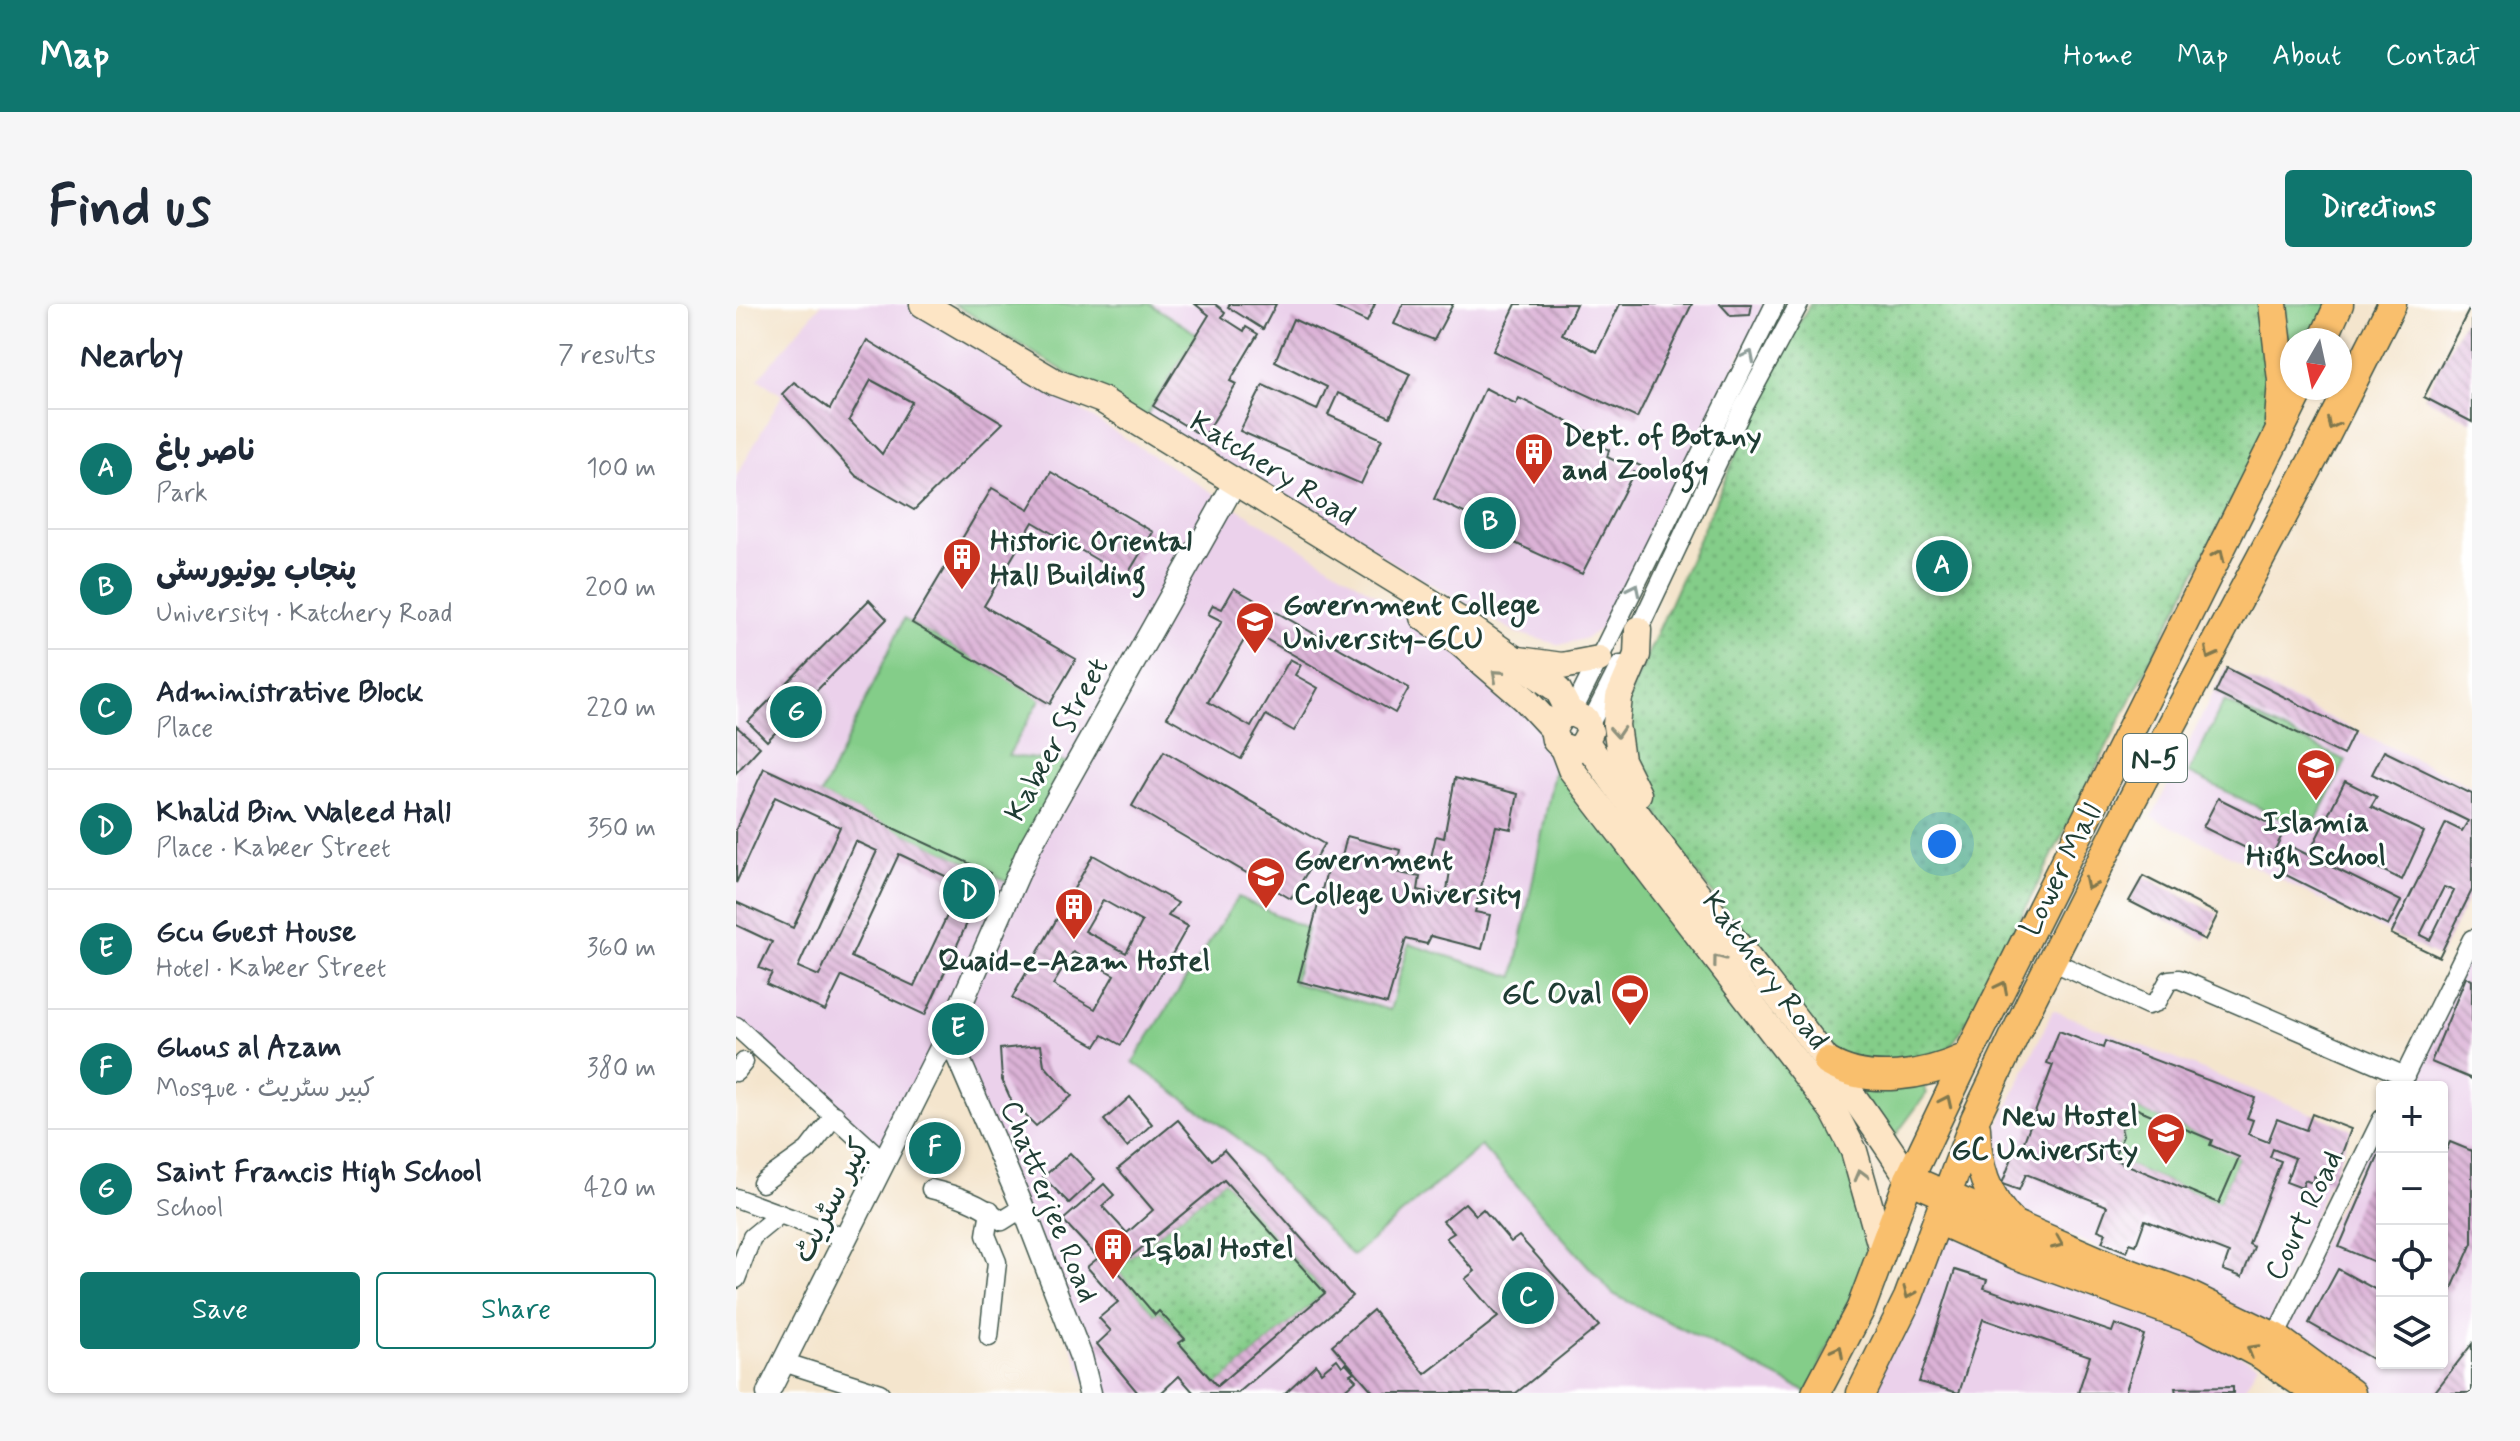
<!DOCTYPE html>
<meta charset="utf-8">
<style>
body{margin:0;font-family:Mynerve,"Playpen Sans Arabic",sans-serif;background:#f6f6f7;color:#1f2937}
.controls{position:absolute;right:24px;bottom:24px;display:grid;overflow:hidden;border-radius:8px;box-shadow:0 2px 6px #0004}
.controls button{width:72px;height:72px;display:grid;place-items:center;padding:0;border:0;border-bottom:2px solid #e0e1e3;background:#fff;color:#1f2937;font:40px sans-serif}
.compass{position:absolute;left:1544px;top:24px;width:72px;height:72px;border-radius:50%;background:#fff;box-shadow:0 2px 6px #0004;rotate:189deg}
.you{position:absolute;left:1206px;top:540px;width:28px;height:28px;margin:-20px;border:6px solid #fff;border-radius:50%;background:#1a73e8;box-shadow:0 0 0 12px #1a73e833}
.badge{display:grid;place-items:center;width:52px;height:52px;border-radius:50%;background:#0f766e;color:#fff;font-size:26px;font-weight:700}
.pin{position:absolute;translate:-50% -50%;border:4px solid #fff;box-shadow:0 2px 8px #0006}
.list{margin:0;padding:0;list-style:none}
h2{display:flex;justify-content:space-between;align-items:center;height:104px;margin:0;padding:0 32px;font-size:34px}
h2 small{font-size:26px;font-weight:400;color:#747a83}
.list li{display:grid;grid-template-columns:52px 1fr auto;gap:24px;align-items:center;box-sizing:border-box;height:120px;padding:0 32px;border-top:2px solid #e0e1e3}
.list b{display:block;font-size:30px;white-space:nowrap}
.list p{margin:0;font-size:26px;white-space:nowrap;color:#747a83}
.list em{font-size:26px;font-style:normal;color:#747a83}
.actions{display:flex;gap:16px;padding:24px 32px}
.actions a{flex:1;padding:18px 0;border:2px solid #0f766e;border-radius:8px;text-align:center;font-size:28px;color:#0f766e}
.actions .main{background:#0f766e;color:#fff}
.icon{flex:none;width:44px;height:44px;fill:none;stroke:currentColor;stroke-width:2;stroke-linecap:round;stroke-linejoin:round}
.map{position:relative;flex:none;width:1736px;height:1089px;overflow:hidden;border-radius:8px}
header{display:flex;align-items:center;gap:48px;box-sizing:border-box;height:112px;padding:0 40px;background:#0f766e;color:#fff}
header strong{font-size:38px}
nav{display:flex;gap:44px;margin-inline-start:auto;font-size:28px}
.intro{display:flex;align-items:center;justify-content:space-between;box-sizing:border-box;height:192px;padding:0 48px}
h1{margin:0;font-size:56px}
.button{padding:20px 36px;border-radius:8px;background:#0f766e;color:#fff;font-size:28px;font-weight:700}
main{display:flex;gap:48px;padding:0 48px}
aside{flex:1;background:#fff;border-radius:8px;box-shadow:0 2px 6px #0004}
.map>svg:first-child{display:block}
.built{fill:#ebd1eb}
.grass{fill:#84cd89;stroke:#52855e;stroke-width:2}
.park{fill:url(#park-dots);stroke:#52855e;stroke-width:2}
.building{fill:url(#building-back-hatch);fill-rule:evenodd}
.lines{fill:none;stroke-linecap:round;stroke-linejoin:round}
.minor-casing{stroke:#3f564b;stroke-width:21}
.tertiary-casing{stroke:#3f564b;stroke-width:25}
.secondary-casing{stroke:#3f564b;stroke-width:29}
.primary-casing{stroke:#3f564b;stroke-width:31}
.minor{stroke:#fff;stroke-width:18}
.tertiary{stroke:#fff;stroke-width:22}
.secondary{stroke:#fde5c5;stroke-width:26}
.primary{stroke:#f9bf6d;stroke-width:28}
.oneway{stroke:#8f9e9a}
.oneway2{stroke:#81784e}
.oneway3{stroke:#8e917c}
.labels{text-anchor:middle;stroke-width:6;stroke-linejoin:round;paint-order:stroke}
.shield{fill:#fff;stroke:#627771;stroke-width:2}
.shield-label{font-size:28px;font-weight:bold;fill:#1f3d34}
.poi-label{font-size:30px;font-weight:bold;fill:#1f3d34;stroke:#fff;text-anchor:start}
.street-label{font-size:30px;fill:#1f3d34;stroke:#fff}
</style>
<header>
<strong>Map</strong>
<nav><a>Home</a><a>Map</a><a>About</a><a>Contact</a></nav>
</header>
<div class="intro"><h1>Find us</h1><a class="button">Directions</a></div>
<main>
<aside>
<h2>Nearby<small>7 results</small></h2>
<ul class="list">
<li><span class="badge">A</span><div><b>ناصر باغ</b><p>Park</p></div><em>100 m</em></li>
<li><span class="badge">B</span><div><b>پنجاب یونیورسٹی</b><p>University · Katchery Road</p></div><em>200 m</em></li>
<li><span class="badge">C</span><div><b>Administrative Block</b><p>Place</p></div><em>220 m</em></li>
<li><span class="badge">D</span><div><b>Khalid Bin Waleed Hall</b><p>Place · Kabeer Street</p></div><em>350 m</em></li>
<li><span class="badge">E</span><div><b>Gcu Guest House</b><p>Hotel · Kabeer Street</p></div><em>360 m</em></li>
<li><span class="badge">F</span><div><b>Ghous al Azam</b><p>Mosque · کبیر سٹریٹ</p></div><em>380 m</em></li>
<li><span class="badge">G</span><div><b>Saint Francis High School</b><p>School</p></div><em>420 m</em></li>
</ul>
<div class="actions"><a class="main">Save</a><a>Share</a></div>
</aside>
<div class="map">
<svg width="1736" height="1089" viewBox="0 0 1736 1089">
<defs>
<pattern id="park-dots" width="8" height="8" patternUnits="userSpaceOnUse" patternTransform="scale(2)"><rect width="8" height="8" fill="#84cd89"/><path d="M2 2h.1M6 6h.1" fill="none" stroke="#6ba871" stroke-width="1.8" stroke-linecap="round"/></pattern>
<pattern id="building-back-hatch" width="6" height="6" patternUnits="userSpaceOnUse" patternTransform="scale(2)"><rect width="6" height="6" fill="#dcb2d7"/><path d="M-1 5l2 2M0 0l6 6M5-1l2 2" fill="none" stroke="#b292af"/></pattern>
</defs>
<rect width="100%" height="100%" fill="#fff"/>
<filter id="ink" filterUnits="userSpaceOnUse"><feTurbulence type="fractalNoise" baseFrequency=".0125" numOctaves="2"/><feDisplacementMap in="SourceGraphic" scale="16" xChannelSelector="R" yChannelSelector="G"/><feConvolveMatrix kernelMatrix="1 2 1 2 8 2 1 2 1" color-interpolation-filters="sRGB"/></filter>
<filter id="wash" filterUnits="userSpaceOnUse"><feTurbulence type="fractalNoise" baseFrequency=".006" numOctaves="4" result="noise"/><feDisplacementMap in="SourceGraphic" scale="32" xChannelSelector="R" yChannelSelector="G"/><feGaussianBlur stdDeviation="1.8" result="paint"/><feColorMatrix in="noise" values="0 0 0 0 0 0 0 0 0 0 0 0 0 0 0 0 0 1.4 0 .05"/><feComposite in="paint" operator="in"/></filter>
<g filter="url(#wash)">
<rect width="100%" height="100%" fill="#f4e5cd"/>
<g class="built">
<path d="M85 0H174L700 328 806 419 821 452 745 842 877 989 1072 1089H354L215 729 147 857 0 725V173L46 91 22 75Z"/>
<path d="M218 0H1030L870 321 850 334 824 341 781 329 408 116Z"/>
<path d="M1490 363 1736 483V586L1703 653 1416 513Z"/>
<path d="M1736 632V1089H1614L1538 1034 1646 815V1059H1706V783H1662Z"/>
<path d="M1317 706 1615 825 1533 1020 1291 912 1269 888 1258 855 1262 823Z"/>
<path d="M1201 926 1365 987 1522 1060 1506 1089H1126Z"/>
</g>
<g class="grass">
<path d="M218 0H414L461 30 408 116Z"/>
<path d="M1047 0H1055L988 132 862 401 853 403 983 127Z"/>
<path d="M1548 0H1597L1581 36H1556V84Z"/>
<path d="M168 315 305 394 272 452 341 459 277 580 85 491Z"/>
<path d="M1488 397 1610 457 1574 529 1453 469Z"/>
<path d="M821 452 1078 801 1108 851 1138 942 1072 1089 877 990 745 842 617 952 502 834 397 758 502 593 571 625 558 679 654 706 673 640 778 673Z"/>
<path d="M1111 771 1187 781 1191 789 1156 836Z"/>
<path d="M1399 804 1476 836 1503 853 1483 899 1377 855 1387 832 1385 824Z"/>
</g>
<g class="park">
<path d="M1074 0H1529L1538 112 1245 692C1236 708 1227 726 1215 741 1190 772 1140 760 1106 758L932 531 884 435 885 411 1036 69Z"/>
<path d="M488 876 589 989 481 1082 443 1039 449 1034 424 1007 419 1011 380 965Z"/>
</g>
<g id="blocks">
<g class="building">
<path d="M459 0H479L489 8 486 13 508 27 510 23 522 30 494 77 500 80 468 133 417 102 473 11Z"/>
<path d="M494 0H540L527 25 492 3Z"/>
<path d="M592 0H639L631 18Z"/>
<path d="M667 0H717L698 36 658 20Z"/>
<path d="M780 0H840L826 30 861 48 884 0H956L901 114 757 47Z"/>
<path d="M984 0H1016L1014 11 995 12Z"/>
<path d="M1736 0V118L1688 93Z"/>
<path d="M557 15 674 70 654 113 602 89 592 111 646 135 625 180 504 127 527 81 581 106 591 83 539 57Z"/>
<path d="M131 36 267 119 178 206 120 172 46 90 58 78 94 105ZM135 76 176 98 146 150 113 116Z"/>
<path d="M749 84 780 100 783 94 869 136 866 142 873 146 871 153 894 164 898 159 907 163 904 170 898 168 846 270 768 234 771 229 698 195Z"/>
<path d="M315 168 417 228 390 273 297 218 248 302 340 355 314 400 176 319 256 184 293 205Z"/>
<path d="M498 284 673 384 659 409 514 326 472 398 515 423 554 355 565 361 559 371 582 384 558 427 530 411 505 455 431 413 486 317 472 310 477 301 486 305Z"/>
<path d="M133 296 151 315 31 437 12 418Z"/>
<path d="M1491 364 1618 428 1607 451 1479 389Z"/>
<path d="M0 422 24 443 0 469Z"/>
<path d="M428 447 588 540 555 595 396 502Z"/>
<path d="M1648 447 1736 490V586L1703 653 1655 630 1710 519 1726 527 1732 517 1636 470ZM1708 583 1718 587 1694 636 1684 631Z"/>
<path d="M28 464 254 569 189 711 106 672 89 707 30 680 36 669 23 664 36 638 0 621V598L57 624 104 523 39 493 0 579V525ZM119 537 141 547 83 672 62 663ZM163 550 226 580 178 682 115 653Z"/>
<path d="M719 474 782 490 775 525 760 522 739 608 754 611 746 645 695 632 691 640 670 635 651 700 562 677 593 559 604 561 611 532 664 546 659 568 684 573 682 586 710 592 714 567 693 562 700 532 708 534Z"/>
<path d="M1609 477 1641 493 1635 503 1688 528 1666 576 1614 550 1609 559 1577 541Z"/>
<path d="M1482 494 1548 527 1534 556 1467 523Z"/>
<path d="M1556 543 1665 597 1652 622 1544 568Z"/>
<path d="M357 551 442 599 432 612 452 622 385 741 367 731 360 742 276 694ZM367 596 406 618 390 649 349 627ZM337 648 378 671 359 705 317 681Z"/>
<path d="M1407 572 1482 610 1469 636 1393 597Z"/>
<path d="M1730 673 1736 676V775L1695 758Z"/>
<path d="M1323 727 1367 744 1369 737 1519 794 1511 814 1517 816 1512 830 1532 838 1541 815 1570 826 1576 810 1615 825 1595 879 1578 872 1576 879 1569 876 1566 884 1550 878 1559 854 1537 845 1534 853 1545 857 1513 940 1518 943 1506 973 1487 966 1493 949 1409 916 1400 941 1394 939 1391 948 1366 938 1370 929 1362 926 1371 902 1290 870 1283 886 1266 880 1279 846 1284 848 1317 761 1311 759ZM1399 804 1476 836 1474 841 1503 853 1483 899 1377 855 1387 832 1385 824 1393 819Z"/>
<path d="M305 741 308 761 336 792 300 822 276 798 266 776 264 745Z"/>
<path d="M394 793 416 820 391 843 368 816Z"/>
<path d="M442 816 476 856 488 846 616 992 502 1089H458L443 1072 425 1089H402L361 1040 375 1027 363 1014 382 998 351 963 362 954 327 916 368 880 378 891 366 902 391 929 417 906 382 865ZM488 876 589 989 481 1082 443 1039 449 1035 423 1007 419 1011 380 965Z"/>
<path d="M1714 838 1736 847V939L1714 989 1706 985V855Z"/>
<path d="M1646 844V961L1603 943Z"/>
<path d="M334 849 359 875 333 899 307 873Z"/>
<path d="M729 899 740 911 747 905 775 938 783 932 863 1022 780 1089H638L596 1041 637 1006 689 1070 762 1013 729 975 739 967 710 934 718 929 707 917Z"/>
<path d="M1602 965 1646 989V1042L1638 1056 1573 1019Z"/>
<path d="M1219 966 1251 976 1248 984 1376 1028 1379 1020 1408 1031 1389 1089H1342L1354 1052 1247 1015 1223 1089 1183 1078Z"/>
<path d="M1736 1040V1089H1698Z"/>
<path d="M601 1055 606 1062 610 1059 618 1068 614 1070 620 1076 605 1089H549L580 1060 585 1068Z"/>
<path d="M1497 1083V1089H1440L1439 1084Z"/>
</g>
</g>
</g>
<g filter="url(#ink)">
<use href="#blocks" fill-opacity="0" stroke="#3f564b" stroke-width="2"/>
<g class="lines">
<g class="minor-casing">
<g id="minor">
<path d="M898 335 1007 104 1063 0"/>
<path d="M836 409 1039 0"/>
<path d="M853 422 884 361"/>
<path d="M1316 657 1412 701 1421 698 1433 676 1443 675 1669 772"/>
<path d="M0 722 147 857"/>
<path d="M0 768 8 758"/>
<path d="M1663 783 1736 635"/>
<path d="M26 879 72 846 99 811"/>
<path d="M195 885C220 891 245 899 266 917L287 904"/>
<path d="M0 894 109 934"/>
<path d="M0 975 16 933 44 910"/>
<path d="M253 1033 261 958 250 931 254 906"/>
<path d="M1539 1033 1646 815"/>
<path d="M47 1058 144 1089"/>
</g>
</g>
<g class="tertiary-casing">
<g id="tertiary">
<path d="M212 730 293 918 345 1053 354 1089"/>
<path d="M32 1089 212 730 294 543 499 178"/>
</g>
</g>
<g class="secondary-casing">
<g id="secondary">
<path d="M187 0 319 78 366 96 722 315 822 386 834 409"/>
<path d="M687 313 725 340 789 395 817 425 819 436 825 442 837 446 846 442 854 428 850 416 836 409 825 412 817 425"/>
<path d="M783 356 826 362 863 355"/>
<path d="M850 438C951 588 1076 722 1173 875"/>
<path d="M827 444 835 465 1098 808 1118 847 1146 946"/>
<path d="M902 490 885 456 880 421 883 393 901 351 902 326"/>
</g>
</g>
<g class="primary-casing">
<g id="primary">
<path d="M1537 0 1546 76 1543 117"/>
<path d="M1587 36 1603 0"/>
<path d="M1092 758C1133 782 1189 772 1231 753"/>
<path d="M1240 824C1241 861 1250 893 1277 920"/>
<path d="M1173 875 1372 961 1450 990 1539 1033 1615 1089"/>
<path d="M1202 916 1278 950 1461 1017 1527 1052 1580 1089"/>
<path d="M1080 1089 1125 1004 1173 875 1227 762 1565 84"/>
<path d="M1125 1089 1172 994 1239 815 1295 697 1395 498 1591 129 1656 0"/>
</g>
</g>
<use href="#minor" class="minor"/>
<use href="#tertiary" class="tertiary"/>
<use href="#secondary" class="secondary"/>
<use href="#primary" class="primary"/>
</g>
<defs><path id="oneway-chevron" d="M-2-3.5L2.5 0L-2 3.5" fill="none" stroke-width="1.6" stroke-linecap="round" stroke-linejoin="round" transform="scale(2)"/></defs>
<g class="oneway">
<use href="#oneway-chevron" transform="translate(1013 52) rotate(-63)"/>
<use href="#oneway-chevron" transform="translate(898 285) rotate(-64)"/>
</g>
<g class="oneway2">
<use href="#oneway-chevron" transform="translate(1596 120) rotate(117)"/>
<use href="#oneway-chevron" transform="translate(1483 251) rotate(-64)"/>
<use href="#oneway-chevron" transform="translate(1474 350) rotate(118)"/>
<use href="#oneway-chevron" transform="translate(1354 580) rotate(116)"/>
<use href="#oneway-chevron" transform="translate(1266 683) rotate(-63)"/>
<use href="#oneway-chevron" transform="translate(1210 797) rotate(-65)"/>
<use href="#oneway-chevron" transform="translate(1322 939) rotate(23)"/>
<use href="#oneway-chevron" transform="translate(1173 989) rotate(113)"/>
<use href="#oneway-chevron" transform="translate(1516 1046) rotate(-150)"/>
<use href="#oneway-chevron" transform="translate(1102 1047) rotate(-62)"/>
</g>
<g class="oneway3">
<use href="#oneway-chevron" transform="translate(761 371) rotate(-139)"/>
<use href="#oneway-chevron" transform="translate(881 428) rotate(86)"/>
<use href="#oneway-chevron" transform="translate(982 656) rotate(-127)"/>
<use href="#oneway-chevron" transform="translate(1125 871) rotate(-105)"/>
</g>
</g>
<defs>
<g id="building-pin" transform="scale(2)"><path d="M0 17L-7.5 6A9.5 9.5 0 1 1 7.5 6Z" fill="#c8321e" stroke="#fff"/><path d="M-4-6H4V6H1V3H-1V6H-4ZM-2.5-4.3h1.7v1.8h-1.7ZM.8-4.3h1.7v1.8H.8ZM-2.5-1h1.7V.8h-1.7ZM.8-1h1.7V.8H.8Z" fill="#fff"/></g>
<g id="university-pin" transform="scale(2)"><path d="M0 17L-7.5 6A9.5 9.5 0 1 1 7.5 6Z" fill="#c8321e" stroke="#fff"/><path d="M0-5L7-2L0 1L-7-2ZM-4 1L0 2.5L4 1V4Q0 6-4 4Z" fill="#fff"/></g>
<g id="school-pin" transform="scale(2)"><path d="M0 17L-7.5 6A9.5 9.5 0 1 1 7.5 6Z" fill="#c8321e" stroke="#fff"/><path d="M0-5L7-2L0 1L-7-2ZM-4 1L0 2.5L4 1V4Q0 6-4 4Z" fill="#fff"/></g>
<g id="stadium-pin" transform="scale(2)"><path d="M0 17L-7.5 6A9.5 9.5 0 1 1 7.5 6Z" fill="#c8321e" stroke="#fff"/><path d="M0-5a6.5 5 0 1 0 0 10a6.5 5 0 1 0 0-10ZM-3.5-1.8h7v3.6h-7Z" fill="#fff"/></g>
</defs>
<g fill-rule="evenodd">
<use href="#building-pin" x="798" y="148"/>
<use href="#building-pin" x="226" y="253"/>
<use href="#university-pin" x="519" y="317"/>
<use href="#school-pin" x="1580" y="464"/>
<use href="#university-pin" x="530" y="572"/>
<use href="#building-pin" x="338" y="603"/>
<use href="#stadium-pin" x="894" y="689"/>
<use href="#university-pin" x="1430" y="828"/>
<use href="#building-pin" x="377" y="943"/>
</g>
<g class="labels">
<rect class="shield" x="1387" y="430" width="64" height="48" rx="6"/>
<g class="shield-label">
<text x="1419" y="464">N-5</text>
</g>
<g class="poi-label">
<text x="826" y="141">Dept. of Botany<tspan x="826" dy="34">and Zoology</tspan></text>
<text x="254" y="246">Historic Oriental<tspan x="254" dy="34">Hall Building</tspan></text>
<text x="547" y="310">Government College<tspan x="547" dy="34">University-GCU</tspan></text>
<text x="1580" y="527" text-anchor="middle">Islamia<tspan x="1580" dy="34">High School</tspan></text>
<text x="558" y="565">Government<tspan x="558" dy="34">College University</tspan></text>
<text x="338" y="666" text-anchor="middle">Quaid-e-Azam Hostel</text>
<text x="866" y="699" text-anchor="end">GC Oval</text>
<text x="1402" y="821" text-anchor="end">New Hostel<tspan x="1402" dy="34">GC University</tspan></text>
<text x="405" y="953">Iqbal Hostel</text>
</g>
<g class="street-label">
<text transform="translate(537 164) rotate(32)" y="10">Katchery Road</text>
<text transform="translate(320 435) rotate(-61)" y="10">Kabeer Street</text>
<text transform="translate(1324 565) rotate(-63)" y="10">Lower Mall</text>
<text transform="translate(1030 666) rotate(53)" y="10">Katchery Road</text>
<text transform="translate(95 896) rotate(-63)" y="10">کبیر سٹریٹ</text>
<text transform="translate(314 897) rotate(68)" y="10">Chatterjee Road</text>
<text transform="translate(1567 911) rotate(-64)" y="10">Court Road</text>
</g>
</g>
</svg>
<div class="controls">
<button>+</button>
<button>−</button>
<button><svg class="icon" aria-label="locate" viewBox="0 0 24 24"><circle cx="12" cy="12" r="6"/><path d="M12 2v4M12 18v4M2 12h4M18 12h4"/></svg></button>
<button><svg class="icon" aria-label="layers" viewBox="0 0 24 24"><path d="M12 4l9 5-9 5-9-5zM3 14l9 5 9-5"/></svg></button>
</div>
<svg class="compass" viewBox="-18 -18 36 36"><path d="M0-13l5 13h-10z" fill="#e53935"/><path d="M0 13l5-13h-10z" fill="#747a83"/></svg>
<div class="you"></div>
<div class="pin badge" style="left:1206px;top:262px">A</div>
<div class="pin badge" style="left:754px;top:219px">B</div>
<div class="pin badge" style="left:792px;top:994px">C</div>
<div class="pin badge" style="left:233px;top:589px">D</div>
<div class="pin badge" style="left:222px;top:725px">E</div>
<div class="pin badge" style="left:199px;top:844px">F</div>
<div class="pin badge" style="left:60px;top:408px">G</div>
</div>
</main>
